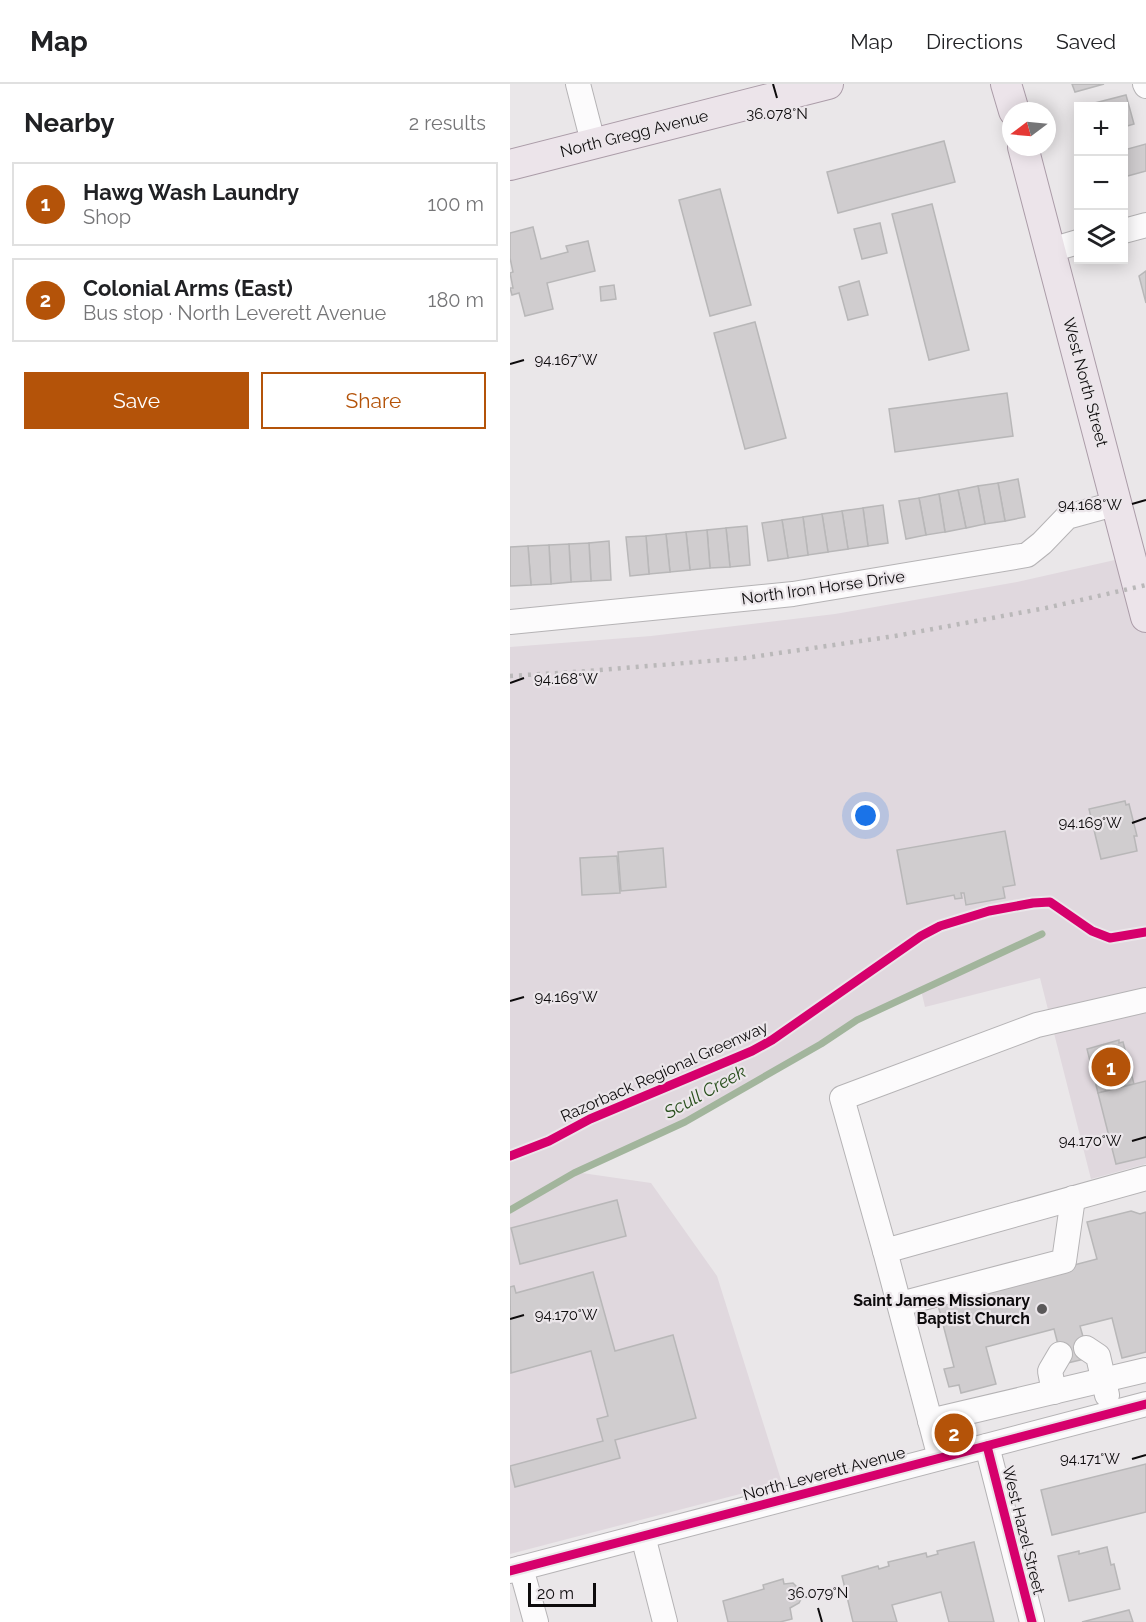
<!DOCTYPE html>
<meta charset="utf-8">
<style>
body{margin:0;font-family:Raleway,sans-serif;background:#f2f2f2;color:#202124}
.controls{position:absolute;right:18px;top:18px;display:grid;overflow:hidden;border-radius:0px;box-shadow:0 3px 15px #0003}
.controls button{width:54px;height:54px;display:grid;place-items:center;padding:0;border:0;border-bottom:2px solid #e0e0e0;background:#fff;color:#202124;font:30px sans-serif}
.compass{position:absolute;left:492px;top:18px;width:54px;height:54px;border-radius:50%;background:#fff;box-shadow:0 3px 15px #0003;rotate:254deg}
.scale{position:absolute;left:18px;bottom:15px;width:68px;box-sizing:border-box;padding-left:6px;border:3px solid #0d0b0c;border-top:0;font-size:16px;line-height:21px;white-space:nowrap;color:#0d0b0c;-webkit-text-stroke:4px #ebe6ea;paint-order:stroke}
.you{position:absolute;left:356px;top:732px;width:21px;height:21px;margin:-15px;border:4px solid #fff;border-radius:50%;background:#1a73e8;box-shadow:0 0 0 9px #1a73e833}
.badge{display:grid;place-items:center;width:39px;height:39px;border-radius:50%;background:#b45309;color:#fff;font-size:20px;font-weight:700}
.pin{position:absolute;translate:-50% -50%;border:3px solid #fff;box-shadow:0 2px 6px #0006}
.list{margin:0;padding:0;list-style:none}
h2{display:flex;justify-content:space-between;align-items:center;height:78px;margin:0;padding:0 24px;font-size:26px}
h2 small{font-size:20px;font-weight:400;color:#757577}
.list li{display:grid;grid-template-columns:39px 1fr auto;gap:18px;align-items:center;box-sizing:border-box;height:84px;margin:0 12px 12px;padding:0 12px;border:2px solid #e0e0e0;border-radius:0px}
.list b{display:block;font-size:22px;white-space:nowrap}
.list p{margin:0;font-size:20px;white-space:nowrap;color:#757577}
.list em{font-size:20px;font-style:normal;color:#757577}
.actions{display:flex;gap:12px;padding:18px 24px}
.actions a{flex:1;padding:14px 0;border:2px solid #b45309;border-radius:0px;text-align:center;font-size:21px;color:#b45309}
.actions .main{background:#b45309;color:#fff}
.icon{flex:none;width:33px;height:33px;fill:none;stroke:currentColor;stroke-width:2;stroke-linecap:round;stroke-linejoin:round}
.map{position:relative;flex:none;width:636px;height:1538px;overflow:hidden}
header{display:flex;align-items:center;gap:36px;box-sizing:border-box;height:84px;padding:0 30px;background:#fff;border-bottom:2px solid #e0e0e0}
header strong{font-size:28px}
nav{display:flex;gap:33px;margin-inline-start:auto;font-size:21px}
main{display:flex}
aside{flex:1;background:#fff}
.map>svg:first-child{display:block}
.built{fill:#e0d8de}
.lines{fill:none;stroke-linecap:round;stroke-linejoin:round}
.stream{stroke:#a2b59c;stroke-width:7}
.building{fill:#d0cdcf;stroke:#b8b7b8;stroke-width:1.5}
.minor-casing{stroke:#b5b3b5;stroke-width:26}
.major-casing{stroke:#ab9ca8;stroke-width:32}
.minor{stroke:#fcfbfc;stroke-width:24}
.major{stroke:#ece4ea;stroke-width:30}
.rail{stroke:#bab8b9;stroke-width:4.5;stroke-dasharray:3 6;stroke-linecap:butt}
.cycleway-casing{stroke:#ebe6ea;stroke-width:13}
.cycleway{stroke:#d6006c;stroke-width:9}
.ticks{fill:none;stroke:#0d0b0c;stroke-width:2}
.poi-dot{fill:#5a5859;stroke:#ebe6ea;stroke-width:2}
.labels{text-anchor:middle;stroke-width:4.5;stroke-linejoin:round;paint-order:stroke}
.street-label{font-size:16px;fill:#0d0b0c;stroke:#ebe6ea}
.poi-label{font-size:16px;font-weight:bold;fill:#0d0b0c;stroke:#ebe6ea;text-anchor:end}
.water-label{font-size:18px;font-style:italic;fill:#274e1b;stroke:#ebe6ea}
.ticks-label{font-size:15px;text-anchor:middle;fill:#0d0b0c;stroke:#ebe6ea;stroke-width:4.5;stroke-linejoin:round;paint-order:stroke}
</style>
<header>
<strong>Map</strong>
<nav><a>Map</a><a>Directions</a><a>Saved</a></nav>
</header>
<main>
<aside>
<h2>Nearby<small>2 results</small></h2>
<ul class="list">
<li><span class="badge">1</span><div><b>Hawg Wash Laundry</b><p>Shop</p></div><em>100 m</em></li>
<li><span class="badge">2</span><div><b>Colonial Arms (East)</b><p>Bus stop · North Leverett Avenue</p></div><em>180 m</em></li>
</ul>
<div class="actions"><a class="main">Save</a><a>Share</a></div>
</aside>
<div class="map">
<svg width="636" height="1538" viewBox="0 0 636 1538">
<rect width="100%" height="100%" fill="#eae7e9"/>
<path class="built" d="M636 469V1080L581 1095 530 894 415 923 411 906 347 936 311 960 175 1038 65 1088 141 1099 207 1192 272 1399 0 1470V563L141 552 325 530 507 498Z"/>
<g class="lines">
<path class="stream" d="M0 1126 64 1089 175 1038 311 960 347 936 532 850"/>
</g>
<g class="building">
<path d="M562 0H594L565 8Z"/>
<path d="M616 11 624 40 614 43V22H573Z"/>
<path d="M434 57 445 98 328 129 317 88Z"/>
<path d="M636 60V87L614 93V66Z"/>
<path d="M210 105 241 221 200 232 169 116Z"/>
<path d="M422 120 459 266 419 276 382 130Z"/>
<path d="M370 139 377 169 352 175 344 145Z"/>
<path d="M23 143 31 175 58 168 56 162 78 157 85 187 37 199 43 225 15 232 9 209 2 211 0 204H3L0 189 3 188 0 174V149Z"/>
<path d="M636 187V219L629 192Z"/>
<path d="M349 197 358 231 338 236 329 203Z"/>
<path d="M104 201 106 215 91 217 90 203Z"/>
<path d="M245 238 276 354 235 365 204 249Z"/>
<path d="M497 309 503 352 385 368 379 325Z"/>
<path d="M508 395 515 433 495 437 488 399Z"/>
<path d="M488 399 495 437 475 440 468 402Z"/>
<path d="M468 402 475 440 456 444 448 406Z"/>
<path d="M448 406 456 444 435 448 429 410Z"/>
<path d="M429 410 435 448 416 451 409 414Z"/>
<path d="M409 414 416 451 396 455 389 417Z"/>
<path d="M373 421 378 459 358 462 353 424Z"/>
<path d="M353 424 358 462 338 465 332 427Z"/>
<path d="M332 427 338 465 318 468 312 430Z"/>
<path d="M312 430 318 468 298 471 293 433Z"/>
<path d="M293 433 298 471 278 474 272 436Z"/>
<path d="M272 436 278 474 258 477 252 439Z"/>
<path d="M237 442 240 481 220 483 216 444Z"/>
<path d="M216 444 220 483 200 484 197 446Z"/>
<path d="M197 446 200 484 180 486 176 448Z"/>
<path d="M176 448 180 486 160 488 156 450Z"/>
<path d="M156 450 160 488 139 490 136 452Z"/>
<path d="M136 452 139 490 120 492 116 453Z"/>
<path d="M99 457 101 496 81 497 79 459Z"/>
<path d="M79 459 81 497 61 498 59 460Z"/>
<path d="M59 460 61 498 41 500 39 461Z"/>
<path d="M39 461 41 500 21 501 18 462Z"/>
<path d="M18 462 21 501 0 502V463Z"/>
<path d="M615 717 616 721 619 720 627 752H624L627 767 591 775 579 725Z"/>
<path d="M495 747 505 801 493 803 495 814 456 821 454 809H451L452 814 445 815 444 811 397 820 387 766Z"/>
<path d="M153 764 156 803 111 807 108 768Z"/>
<path d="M107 772 110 809 72 811 70 774Z"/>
<path d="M609 956V959L613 958 624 1000 588 1009 577 965Z"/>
<path d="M636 997V1073L606 1080 588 1009Z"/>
<path d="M107 1116 116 1152 10 1180 1 1144Z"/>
<path d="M621 1127 630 1130 636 1128V1268L612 1274 602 1234 570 1242 579 1274 553 1280 544 1245 476 1263 486 1300 451 1309 449 1301 439 1303 434 1285 444 1283 427 1217 587 1175 577 1138Z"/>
<path d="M83 1188 105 1267 163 1251 186 1334 105 1356 110 1374 5 1403 0 1382 93 1357 87 1335 98 1332 81 1267 1 1289 0 1203 4 1202 6 1209Z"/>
<path d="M636 1380V1428L542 1451 531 1406Z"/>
<path d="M464 1458 484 1538H439L431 1508 382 1521 387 1538H343L332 1492 368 1482 369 1485 379 1482 378 1478 416 1469 417 1473 428 1470 427 1467Z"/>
<path d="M597 1463 601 1481 604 1480 610 1505 559 1517 548 1472 569 1467V1470Z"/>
<path d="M273 1495 274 1500 283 1499 292 1508V1513L289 1519 280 1524 282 1535 270 1538H218L213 1517 254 1505 253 1501Z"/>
<path d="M619 1526 623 1538H572Z"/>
</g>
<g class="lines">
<g class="minor-casing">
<g id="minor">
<path d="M68 0 83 58"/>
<path d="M635 0 636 2"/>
<path d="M614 147 636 141"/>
<path d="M541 166 568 158"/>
<path d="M0 538 283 510 517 471 532 459 557 433 608 419"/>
<path d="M636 916 527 941 332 1014 375 1167 636 1094"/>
<path d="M375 1167 430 1374"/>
<path d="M390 1220 554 1177 563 1114"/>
<path d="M576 1264 588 1272 597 1311"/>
<path d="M544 1308 540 1287 550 1270"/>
<path d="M420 1337 636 1286"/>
<path d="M477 1362 522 1538"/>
<path d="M133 1452 155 1538"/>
<path d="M11 1484 26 1538"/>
<path d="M0 1487 636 1320"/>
</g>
</g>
<g class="major-casing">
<g id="major">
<path d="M496 0 504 27"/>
<path d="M513 63 636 533"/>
<path d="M0 81 318 0"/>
</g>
</g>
<use href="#minor" class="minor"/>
<use href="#major" class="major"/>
<path class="rail" d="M0 592 79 587 235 574 385 552 536 524 636 501"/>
<g class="cycleway-casing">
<g id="cycleway">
<path d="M0 1072 39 1057 80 1035 242 967 262 956 411 852 430 842 479 827 523 819 540 818 582 847 600 854 636 848"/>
<path d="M477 1362 522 1538"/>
<path d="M0 1487 636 1320"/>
</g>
</g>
<use href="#cycleway" class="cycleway"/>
</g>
<path class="ticks" d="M263 0 267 14M0 280 14 276M622 420 636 416M0 599 14 594M622 739 636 734M0 917 14 913M622 1057 636 1053M0 1235 14 1231M622 1375 636 1371M308 1524 312 1538"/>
<circle class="poi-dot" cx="532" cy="1225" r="6"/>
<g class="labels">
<g class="street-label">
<text transform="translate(124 49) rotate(-14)" y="6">North Gregg Avenue</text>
<text transform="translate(576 298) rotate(75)" y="6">West North Street</text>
<text transform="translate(313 503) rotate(-8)" y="6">North Iron Horse Drive</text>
<text transform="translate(154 987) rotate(-24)" y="6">Razorback Regional Greenway</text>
<text transform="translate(314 1389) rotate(-15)" y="6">North Leverett Avenue</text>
<text transform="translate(514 1446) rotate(76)" y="6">West Hazel Street</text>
</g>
<g class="poi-label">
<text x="520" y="1222">Saint James Missionary<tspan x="520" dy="18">Baptist Church</tspan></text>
</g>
<g class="water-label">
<text transform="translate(195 1008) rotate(-29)" y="6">Scull Creek</text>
</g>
</g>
<g class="ticks-label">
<text x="267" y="35">36.078°N</text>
<text x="56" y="281">94.167°W</text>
<text x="580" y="426">94.168°W</text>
<text x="56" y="600">94.168°W</text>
<text x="580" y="744">94.169°W</text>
<text x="56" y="918">94.169°W</text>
<text x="580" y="1062">94.170°W</text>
<text x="56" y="1236">94.170°W</text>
<text x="580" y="1380">94.171°W</text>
<text x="308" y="1514">36.079°N</text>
</g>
</svg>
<div class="controls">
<button>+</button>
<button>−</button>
<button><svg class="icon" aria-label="layers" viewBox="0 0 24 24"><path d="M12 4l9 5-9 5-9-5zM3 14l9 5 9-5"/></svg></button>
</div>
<svg class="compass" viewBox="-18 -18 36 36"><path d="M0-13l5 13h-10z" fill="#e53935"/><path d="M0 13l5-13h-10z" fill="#757577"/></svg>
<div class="scale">20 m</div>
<div class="you"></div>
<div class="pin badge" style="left:601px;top:983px">1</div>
<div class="pin badge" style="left:444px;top:1349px">2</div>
</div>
</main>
